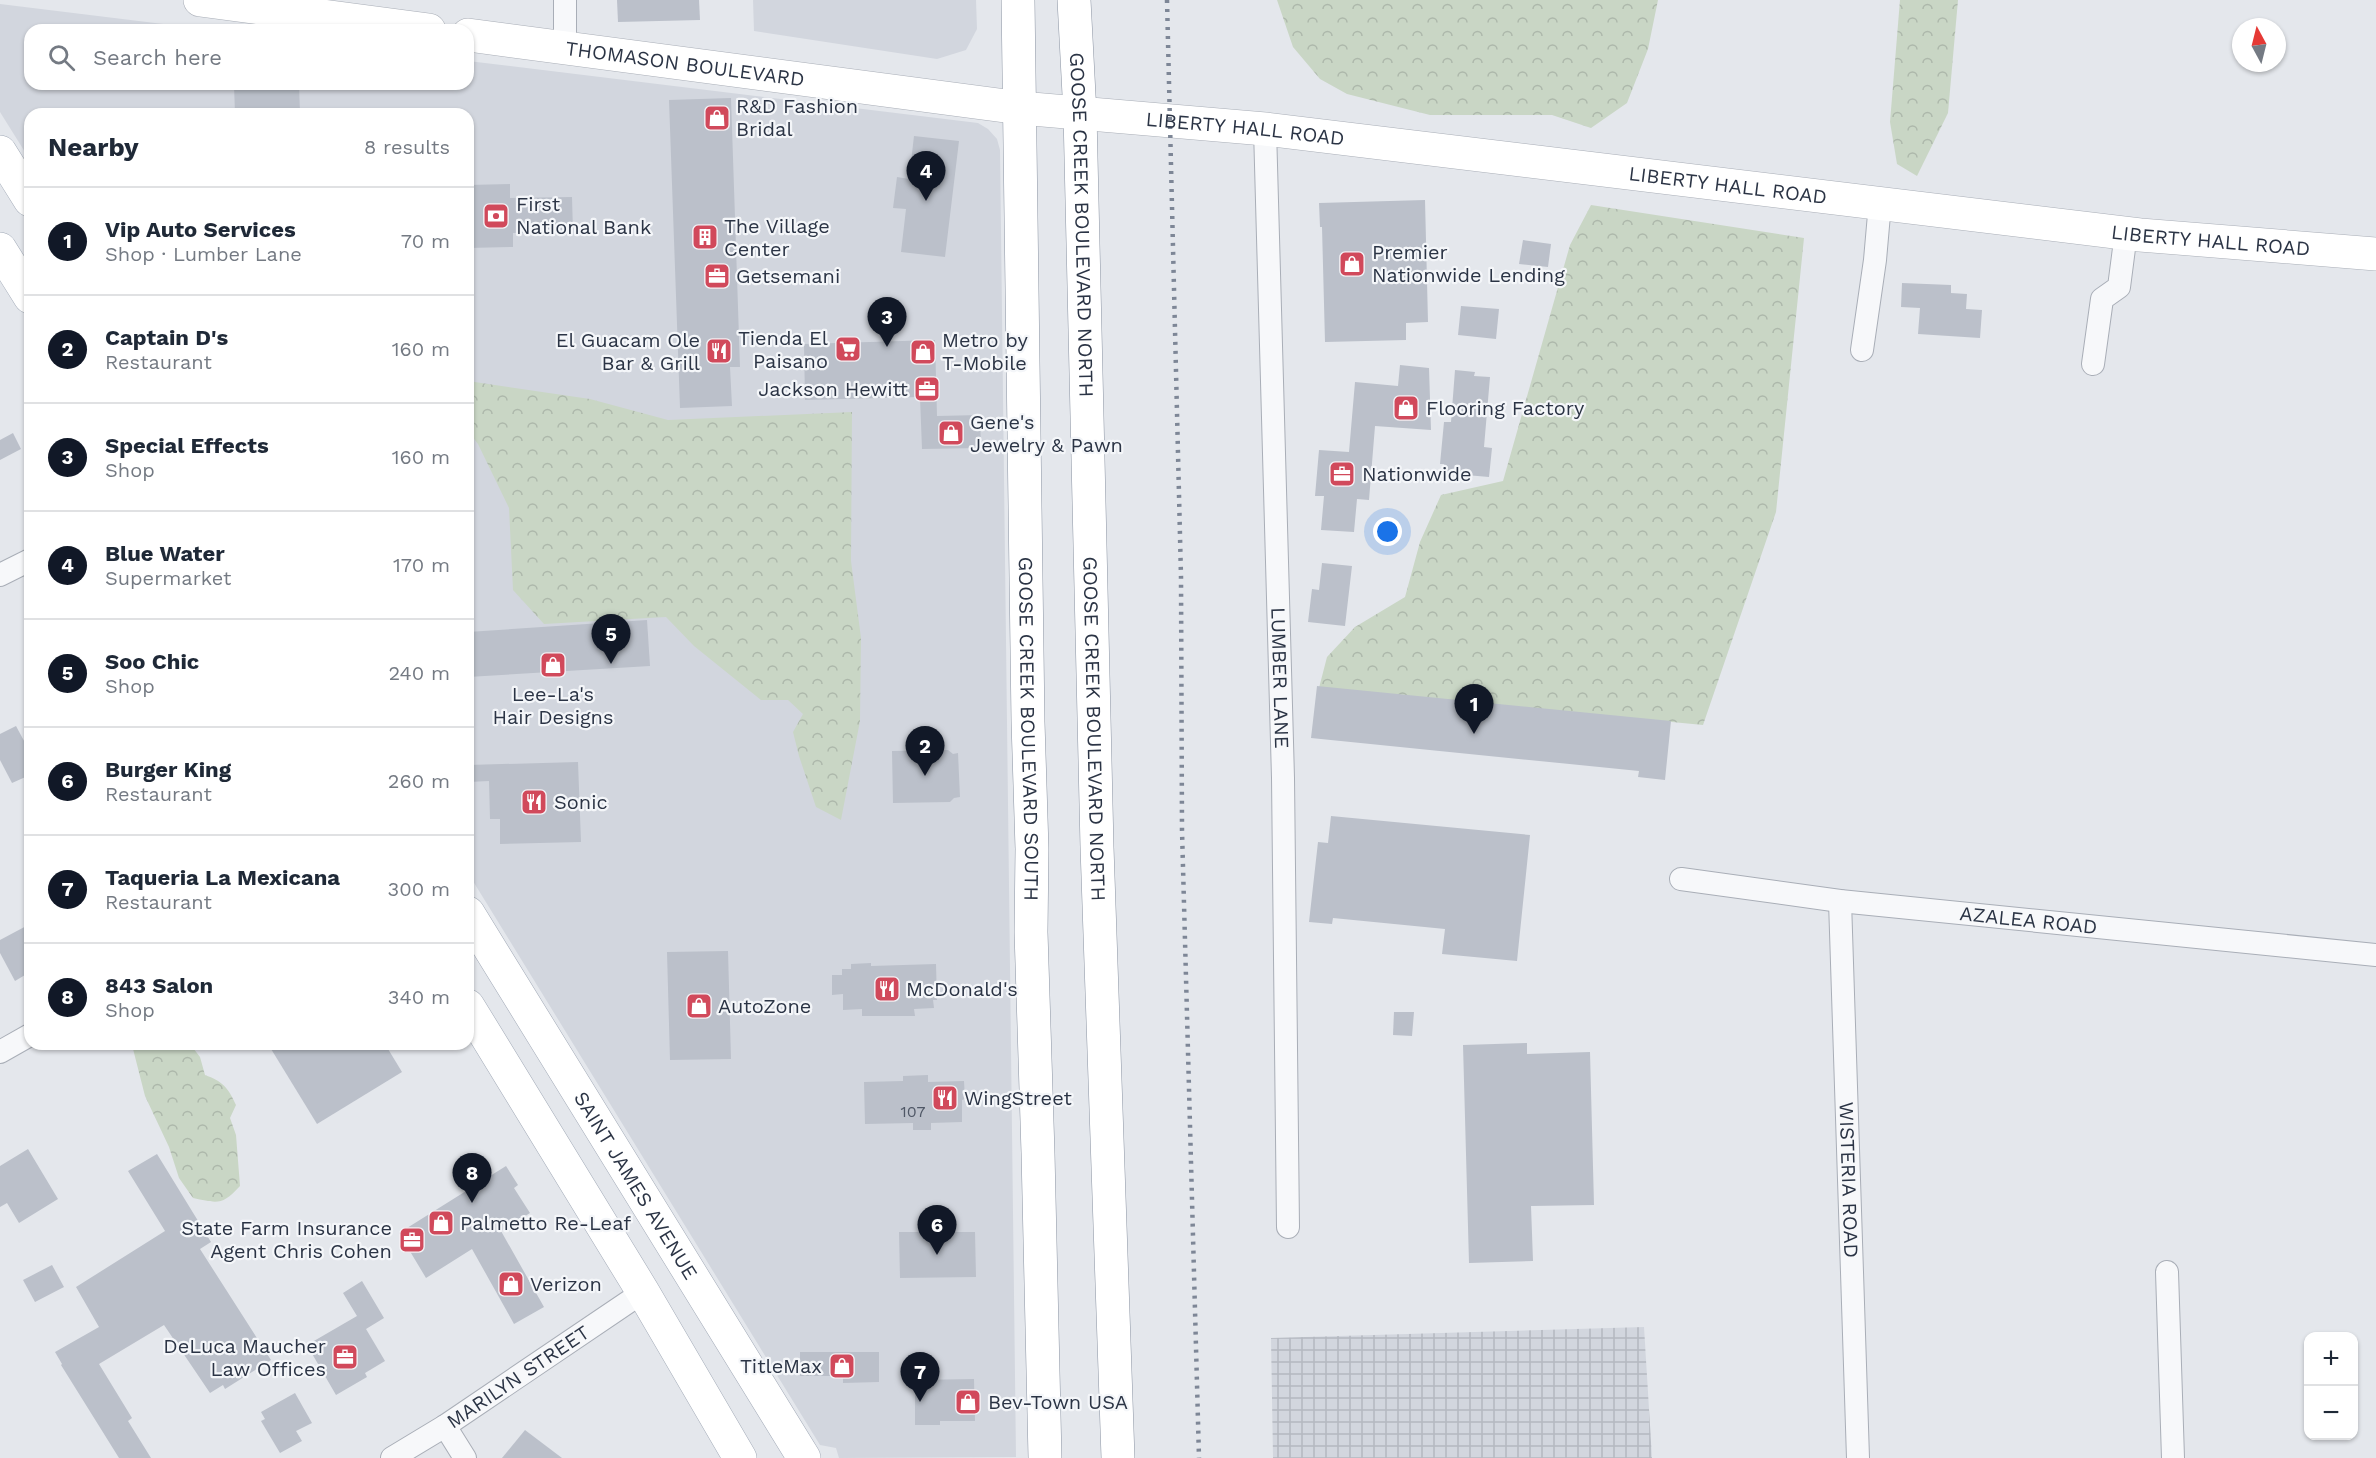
<!DOCTYPE html>
<meta charset="utf-8">
<style>
body{margin:0;font-family:"Work Sans",sans-serif;background:#f2f2f3;color:#1f2937}
.controls{position:absolute;right:18px;bottom:18px;display:grid;overflow:hidden;border-radius:12px;box-shadow:0 2px 4px #0004}
.controls button{width:54px;height:54px;display:grid;place-items:center;padding:0;border:0;border-bottom:2px solid #e0e1e3;background:#fff;color:#1f2937;font:30px sans-serif}
.compass{position:absolute;left:2232px;top:18px;width:54px;height:54px;border-radius:50%;background:#fff;box-shadow:0 2px 4px #0004;rotate:353deg}
.you{position:absolute;left:1388px;top:532px;width:21px;height:21px;margin:-15px;border:4px solid #fff;border-radius:50%;background:#1a73e8;box-shadow:0 0 0 9px #1a73e833}
.badge{display:grid;place-items:center;width:39px;height:39px;border-radius:50%;background:#111827;color:#fff;font-size:20px;font-weight:700}
.pin{position:absolute;translate:-50% -50px;filter:drop-shadow(0 2px 3px #0008)}
.pin::after{content:'';position:absolute;top:32px;width:21px;height:18px;background:inherit;clip-path:polygon(0 0,100% 0,50% 100%)}
.list{margin:0;padding:0;list-style:none}
h2{display:flex;justify-content:space-between;align-items:center;height:78px;margin:0;padding:0 24px;font-size:26px}
h2 small{font-size:20px;font-weight:400;color:#747a83}
.list li{display:grid;grid-template-columns:39px 1fr auto;gap:18px;align-items:center;box-sizing:border-box;height:108px;padding:0 24px;border-top:2px solid #e0e1e3}
.list b{display:block;font-size:22px;white-space:nowrap}
.list p{margin:0;font-size:20px;white-space:nowrap;color:#747a83}
.list em{font-size:20px;font-style:normal;color:#747a83}
.icon{flex:none;width:33px;height:33px;fill:none;stroke:currentColor;stroke-width:2;stroke-linecap:round;stroke-linejoin:round}
.map{position:relative;flex:none;width:2376px;height:1458px;overflow:hidden}
.search{position:absolute;background:#fff;box-shadow:0 2px 4px #0004;left:24px;top:24px;width:450px;height:66px;display:flex;align-items:center;gap:15px;box-sizing:border-box;padding:0 21px;border-radius:18px;color:#747a83;font-size:22px}
.panel{position:absolute;background:#fff;box-shadow:0 2px 4px #0004;left:24px;top:108px;width:450px;height:942px;border-radius:18px}
.map>svg:first-child{display:block}
.built{fill:#d2d6de}
.industrial{fill:url(#industrial-grid)}
.forest{fill:url(#forest-crowns)}
.building{fill:#bbc0ca}
.lines{fill:none;stroke-linecap:round;stroke-linejoin:round}
.street-casing{stroke:#a9aeb7;stroke-width:24}
.secondary-casing{stroke:#a9aeb7;stroke-width:34}
.primary-casing{stroke:#a3abb8;stroke-width:34}
.highway-casing{stroke:#8b94a3;stroke-width:34}
.street{stroke:#f7f8fa;stroke-width:22}
.secondary{stroke:#fff;stroke-width:33}
.primary{stroke:#fff;stroke-width:33}
.highway{stroke:#fff;stroke-width:33}
.rail{stroke:#7d8696;stroke-width:4.5;stroke-dasharray:3 6;stroke-linecap:butt}
.labels{text-anchor:middle;stroke-width:4.5;stroke-linejoin:round;paint-order:stroke}
.number-label{font-size:16px;fill:#4f5766}
.street-label{font-size:20px;fill:#2b3445;stroke:#f4f6f9}
.poi-label{font-size:20px;fill:#2b3445;stroke:#f4f6f9;text-anchor:start}
</style>
<div class="map">
<svg width="2376" height="1458" viewBox="0 0 2376 1458">
<defs>
<pattern id="industrial-grid" width="8" height="8" patternUnits="userSpaceOnUse" patternTransform="scale(1.5)"><rect width="8" height="8" fill="#d2d6de"/><path d="M0 4h8M4 0v8" fill="none" stroke="#b4b8c0"/></pattern>
<pattern id="forest-crowns" width="20" height="18" patternUnits="userSpaceOnUse" patternTransform="scale(1.5)"><rect width="20" height="18" fill="#c9d6c5"/><path d="M2 6a3 3 0 1 1 6 0M12 15a3 3 0 1 1 6 0" fill="none" stroke="#adb8ab"/></pattern>
</defs>
<rect width="100%" height="100%" fill="#e4e7ec"/>
<g class="built">
<path d="M753 0H976L977 29 966 50 937 59 754 31Z"/>
<path d="M0 4 212 30H30V84H468V61L978 123 988 129 997 139 1000 150 1016 1457 839 1458 836 1448 820 1445 468 873V114H30V160L0 112Z"/>
</g>
<path class="industrial" d="M1644 1327 1652 1458H1273L1271 1338Z"/>
<g class="forest">
<path d="M1277 0H1658L1648 49 1627 103 1591 128 1552 115H1430L1347 94 1320 79 1293 47Z"/>
<path d="M1900 0H1958L1948 113 1917 176 1897 164 1890 122Z"/>
<path d="M1591 205 1804 238 1776 512 1703 725 1319 688 1327 657 1355 627 1405 597 1420 542 1441 495 1503 481 1570 245Z"/>
<path d="M468 381 590 399 668 420 852 412 851 561 861 638 860 721 841 820 816 807 799 756 793 732 803 714 788 700H761L694 646 666 617 544 624 513 590 509 508 478 444 468 431Z"/>
<path d="M190 1044 200 1057 205 1075C222 1081 228 1087 236 1105L230 1118 236 1135 240 1186C222 1206 217 1203 193 1198L179 1178 169 1147 145 1096 132 1045Z"/>
</g>
<g class="building">
<path d="M617 0H699L700 20 618 22Z"/>
<path d="M234 84H299L300 114H235Z"/>
<path d="M731 98 740 367H730L732 406 680 408 669 100Z"/>
<path d="M914 136 959 141 945 257 901 252 906 209 893 208 897 177 909 179Z"/>
<path d="M510 184V198L572 197 573 232 513 233V247L468 248V185Z"/>
<path d="M1425 200 1428 322 1406 323V340L1325 342 1322 227H1320L1319 203Z"/>
<path d="M1523 240 1551 244 1548 267 1519 264Z"/>
<path d="M1902 283 1951 285V293L1967 294 1966 309 1982 310 1980 338 1918 334 1920 308 1901 307Z"/>
<path d="M1461 306 1499 309 1496 339 1458 335Z"/>
<path d="M935 340 937 416 980 415 981 448 922 449 920 397 805 400 804 344Z"/>
<path d="M1400 365 1429 368 1431 430 1375 426 1369 500 1357 499 1354 532 1321 530 1324 496H1315L1319 450 1349 452 1355 382 1398 386Z"/>
<path d="M1455 370 1475 372 1474 376 1490 377 1484 447 1492 448 1489 477 1443 473 1444 464H1440L1444 422H1451Z"/>
<path d="M13 433 21 449 0 460V440Z"/>
<path d="M1322 563 1352 566 1345 626 1308 622 1312 589 1319 590Z"/>
<path d="M647 620 650 666 468 677V632Z"/>
<path d="M1317 686 1671 721 1665 780 1638 777 1639 771 1311 738Z"/>
<path d="M16 726 30 752V775L12 783 0 760V734Z"/>
<path d="M948 750 953 754 958 753 960 797 954 798 950 802 893 803 892 751Z"/>
<path d="M578 762 581 842 500 844V819H490L489 781 468 782V765Z"/>
<path d="M1331 816 1530 835 1517 961 1442 954 1445 929 1333 918 1332 924 1309 922 1318 842 1328 843Z"/>
<path d="M30 924V972L15 981 0 953V940Z"/>
<path d="M728 951 731 1059 670 1060 667 952Z"/>
<path d="M871 963V966L936 964 937 1000H933L934 1008 914 1009 915 1016H862V1009L843 1010V994L832 995V975H842V969H851V964Z"/>
<path d="M1394 1012H1414L1412 1036 1393 1035Z"/>
<path d="M1527 1043V1054L1590 1052 1594 1205 1531 1206 1533 1261 1469 1263 1463 1045Z"/>
<path d="M268 1044H385L402 1072 317 1124Z"/>
<path d="M928 1075V1082L964 1081 965 1099 962 1100V1122L931 1123V1130H913V1123L865 1124 864 1082 903 1081V1076Z"/>
<path d="M28 1149 58 1199 19 1223 7 1203 0 1207V1166Z"/>
<path d="M157 1154 211 1242 200 1249 271 1360 225 1389 223 1385 210 1393 164 1325 99 1364 132 1418 128 1421 151 1458H119L61 1365 62 1364 55 1352 99 1327 76 1287 165 1231 128 1171Z"/>
<path d="M506 1166 518 1185 514 1188 530 1213 501 1231 544 1307 514 1324 472 1249 426 1278 399 1233Z"/>
<path d="M899 1232H975L976 1277 900 1278Z"/>
<path d="M52 1265 64 1287 35 1302 23 1280Z"/>
<path d="M362 1281 384 1318 366 1329 385 1361 365 1373 367 1377 336 1395 307 1345 357 1316 343 1293Z"/>
<path d="M800 1352H879V1382L843 1383V1376H800Z"/>
<path d="M974 1379 975 1421H940V1425H915V1380Z"/>
<path d="M295 1393 312 1423 296 1431 302 1441 280 1453 261 1421 265 1419 261 1412Z"/>
<path d="M525 1430 562 1458H502Z"/>
</g>
<g class="lines">
<g class="street-casing">
<g id="street">
<path d="M565 0V48"/>
<path id="s1" d="M1265 129 1283 778 1288 1227"/>
<path d="M1862 350 1875 260 1880 203"/>
<path d="M2093 364 2102 299 2119 287 2126 233"/>
<path d="M0 575 30 560"/>
<path id="s2" d="M1681 879 1840 901 2376 955"/>
<path id="s3" d="M1840 901 1858 1458"/>
<path d="M0 1052 30 1035"/>
<path d="M2167 1272 2173 1458"/>
<path d="M445 1426 465 1458"/>
<path id="s4" d="M392 1458 445 1426 643 1292"/>
</g>
</g>
<g class="secondary-casing">
<g id="secondary">
<path d="M200 0 429 30"/>
<path id="s5" d="M468 35 1020 108 1265 129 2140 235 2376 254"/>
</g>
</g>
<g class="primary-casing">
<g id="primary">
<path d="M0 152 30 200"/>
<path d="M0 249 30 297"/>
<path id="s6" d="M468 913 804 1458"/>
<path d="M468 1006 643 1292 740 1458"/>
</g>
</g>
<g class="highway-casing">
<g id="highway">
<path id="s7" d="M1018 0 1028 722 1032 849 1031 932 1038 1153 1045 1458"/>
<path id="s8" d="M1074 0 1080 114 1097 847 1118 1458"/>
</g>
</g>
<use href="#street" class="street"/>
<use href="#secondary" class="secondary"/>
<use href="#primary" class="primary"/>
<use href="#highway" class="highway"/>
<path class="rail" d="M1167 0 1181 577 1182 830 1199 1458"/>
</g>
<defs>
<g id="shop-square" transform="scale(1.35)"><rect x="-9" y="-9" width="18" height="18" rx="4" fill="#d1495b" stroke="#f4f6f9"/><path d="M-5-2.5h2.3a2.7 3.5 0 0 1 5.4 0H5L5.5 6h-11ZM-1.5-2.5h3a1.5 2.3 0 0 0-3 0Z" fill="#fff"/></g>
<g id="bank-square" transform="scale(1.35)"><rect x="-9" y="-9" width="18" height="18" rx="4" fill="#d1495b" stroke="#f4f6f9"/><path d="M-6-4H6V4H-6ZM0-2.3a2.3 2.3 0 1 0 0 4.6a2.3 2.3 0 1 0 0-4.6Z" fill="#fff"/></g>
<g id="building-square" transform="scale(1.35)"><rect x="-9" y="-9" width="18" height="18" rx="4" fill="#d1495b" stroke="#f4f6f9"/><path d="M-4-6H4V6H1V3H-1V6H-4ZM-2.5-4.3h1.7v1.8h-1.7ZM.8-4.3h1.7v1.8H.8ZM-2.5-1h1.7V.8h-1.7ZM.8-1h1.7V.8H.8Z" fill="#fff"/></g>
<g id="office-square" transform="scale(1.35)"><rect x="-9" y="-9" width="18" height="18" rx="4" fill="#d1495b" stroke="#f4f6f9"/><path d="M-6-3h4V-5.5h4V-3h4V5H-6ZM-1-4.5V-3h2v-1.5ZM-6 0V1H6V0Z" fill="#fff"/></g>
<g id="supermarket-square" transform="scale(1.35)"><rect x="-9" y="-9" width="18" height="18" rx="4" fill="#d1495b" stroke="#f4f6f9"/><path d="M-6-5.5h2.5l.6 2H6L4.5 2H-2.5L-4.4-4H-6ZM-1.5 3.2a1.3 1.3 0 1 0 .1 0ZM3 3.2a1.3 1.3 0 1 0 .1 0Z" fill="#fff"/></g>
<g id="restaurant-square" transform="scale(1.35)"><rect x="-9" y="-9" width="18" height="18" rx="4" fill="#d1495b" stroke="#f4f6f9"/><path d="M-5-6h1v4h1v-4h1v4h1v-4h1v5L-1.5 .5V6h-2V.5L-5-1ZM5-6V6H3V1.5H1.5Q1.5-4 5-6Z" fill="#fff"/></g>
</defs>
<g fill-rule="evenodd">
<use href="#shop-square" x="717" y="118"/>
<use href="#bank-square" x="496" y="216"/>
<use href="#building-square" x="705" y="237"/>
<use href="#shop-square" x="1352" y="264"/>
<use href="#office-square" x="717" y="276"/>
<use href="#supermarket-square" x="848" y="349"/>
<use href="#restaurant-square" x="719" y="351"/>
<use href="#shop-square" x="923" y="352"/>
<use href="#office-square" x="927" y="389"/>
<use href="#shop-square" x="1406" y="408"/>
<use href="#shop-square" x="951" y="433"/>
<use href="#office-square" x="1342" y="474"/>
<use href="#shop-square" x="553" y="665"/>
<use href="#restaurant-square" x="534" y="802"/>
<use href="#restaurant-square" x="887" y="989"/>
<use href="#shop-square" x="699" y="1006"/>
<use href="#restaurant-square" x="945" y="1098"/>
<use href="#shop-square" x="441" y="1223"/>
<use href="#office-square" x="412" y="1240"/>
<use href="#shop-square" x="511" y="1284"/>
<use href="#office-square" x="345" y="1357"/>
<use href="#shop-square" x="842" y="1366"/>
<use href="#shop-square" x="968" y="1402"/>
</g>
<g class="labels">
<g class="number-label">
<text x="913" y="1117">107</text>
</g>
<g class="street-label">
<text dy="7" stroke="none"><textPath href="#s5" startOffset="219">THOMASON BOULEVARD</textPath></text>
<text dy="7" stroke="none"><textPath href="#s5" startOffset="783">LIBERTY HALL ROAD</textPath></text>
<text dy="7" stroke="none"><textPath href="#s5" startOffset="1269">LIBERTY HALL ROAD</textPath></text>
<text dy="7" stroke="none"><textPath href="#s8" startOffset="225">GOOSE CREEK BOULEVARD NORTH</textPath></text>
<text dy="7" stroke="none"><textPath href="#s5" startOffset="1755">LIBERTY HALL ROAD</textPath></text>
<text dy="7" stroke="none"><textPath href="#s1" startOffset="549">LUMBER LANE</textPath></text>
<text dy="7" stroke="none"><textPath href="#s7" startOffset="729">GOOSE CREEK BOULEVARD SOUTH</textPath></text>
<text dy="7" stroke="none"><textPath href="#s8" startOffset="729">GOOSE CREEK BOULEVARD NORTH</textPath></text>
<text dy="7" stroke="none"><textPath href="#s2" startOffset="350">AZALEA ROAD</textPath></text>
<text dy="7" stroke="none"><textPath href="#s3" startOffset="279">WISTERIA ROAD</textPath></text>
<text dy="7" stroke="none"><textPath href="#s6" startOffset="320">SAINT JAMES AVENUE</textPath></text>
<text dy="7" stroke="none"><textPath href="#s4" startOffset="150">MARILYN STREET</textPath></text>
</g>
<g class="poi-label">
<text x="736" y="113">R&amp;D Fashion<tspan x="736" dy="23">Bridal</tspan></text>
<text x="516" y="211">First<tspan x="516" dy="23">National Bank</tspan></text>
<text x="724" y="233">The Village<tspan x="724" dy="23">Center</tspan></text>
<text x="1372" y="259">Premier<tspan x="1372" dy="23">Nationwide Lending</tspan></text>
<text x="736" y="283">Getsemani</text>
<text x="828" y="345" text-anchor="end">Tienda El<tspan x="828" dy="23">Paisano</tspan></text>
<text x="700" y="347" text-anchor="end">El Guacam Ole<tspan x="700" dy="23">Bar &amp; Grill</tspan></text>
<text x="942" y="347">Metro by<tspan x="942" dy="23">T-Mobile</tspan></text>
<text x="908" y="396" text-anchor="end">Jackson Hewitt</text>
<text x="1426" y="415">Flooring Factory</text>
<text x="970" y="429">Gene's<tspan x="970" dy="23">Jewelry &amp; Pawn</tspan></text>
<text x="1362" y="481">Nationwide</text>
<text x="553" y="701" text-anchor="middle">Lee-La's<tspan x="553" dy="23">Hair Designs</tspan></text>
<text x="554" y="809">Sonic</text>
<text x="906" y="996">McDonald's</text>
<text x="718" y="1013">AutoZone</text>
<text x="964" y="1105">WingStreet</text>
<text x="460" y="1230">Palmetto Re-Leaf</text>
<text x="392" y="1235" text-anchor="end">State Farm Insurance<tspan x="392" dy="23">Agent Chris Cohen</tspan></text>
<text x="530" y="1291">Verizon</text>
<text x="326" y="1353" text-anchor="end">DeLuca Maucher<tspan x="326" dy="23">Law Offices</tspan></text>
<text x="822" y="1373" text-anchor="end">TitleMax</text>
<text x="988" y="1409">Bev-Town USA</text>
</g>
</g>
</svg>
<div class="controls">
<button>+</button>
<button>−</button>
</div>
<svg class="compass" viewBox="-18 -18 36 36"><path d="M0-13l5 13h-10z" fill="#e53935"/><path d="M0 13l5-13h-10z" fill="#747a83"/></svg>
<div class="you"></div>
<div class="pin badge" style="left:1474px;top:734px">1</div>
<div class="pin badge" style="left:925px;top:776px">2</div>
<div class="pin badge" style="left:887px;top:347px">3</div>
<div class="pin badge" style="left:926px;top:201px">4</div>
<div class="pin badge" style="left:611px;top:664px">5</div>
<div class="pin badge" style="left:937px;top:1255px">6</div>
<div class="pin badge" style="left:920px;top:1402px">7</div>
<div class="pin badge" style="left:472px;top:1203px">8</div>
<div class="search"><svg class="icon" aria-label="search" viewBox="0 0 24 24"><circle cx="10" cy="10" r="6"/><path d="M15 15l6 6"/></svg>Search here</div>
<section class="panel">
<h2>Nearby<small>8 results</small></h2>
<ul class="list">
<li><span class="badge">1</span><div><b>Vip Auto Services</b><p>Shop · Lumber Lane</p></div><em>70 m</em></li>
<li><span class="badge">2</span><div><b>Captain D's</b><p>Restaurant</p></div><em>160 m</em></li>
<li><span class="badge">3</span><div><b>Special Effects</b><p>Shop</p></div><em>160 m</em></li>
<li><span class="badge">4</span><div><b>Blue Water</b><p>Supermarket</p></div><em>170 m</em></li>
<li><span class="badge">5</span><div><b>Soo Chic</b><p>Shop</p></div><em>240 m</em></li>
<li><span class="badge">6</span><div><b>Burger King</b><p>Restaurant</p></div><em>260 m</em></li>
<li><span class="badge">7</span><div><b>Taqueria La Mexicana</b><p>Restaurant</p></div><em>300 m</em></li>
<li><span class="badge">8</span><div><b>843 Salon</b><p>Shop</p></div><em>340 m</em></li>
</ul>
</section>
</div>
